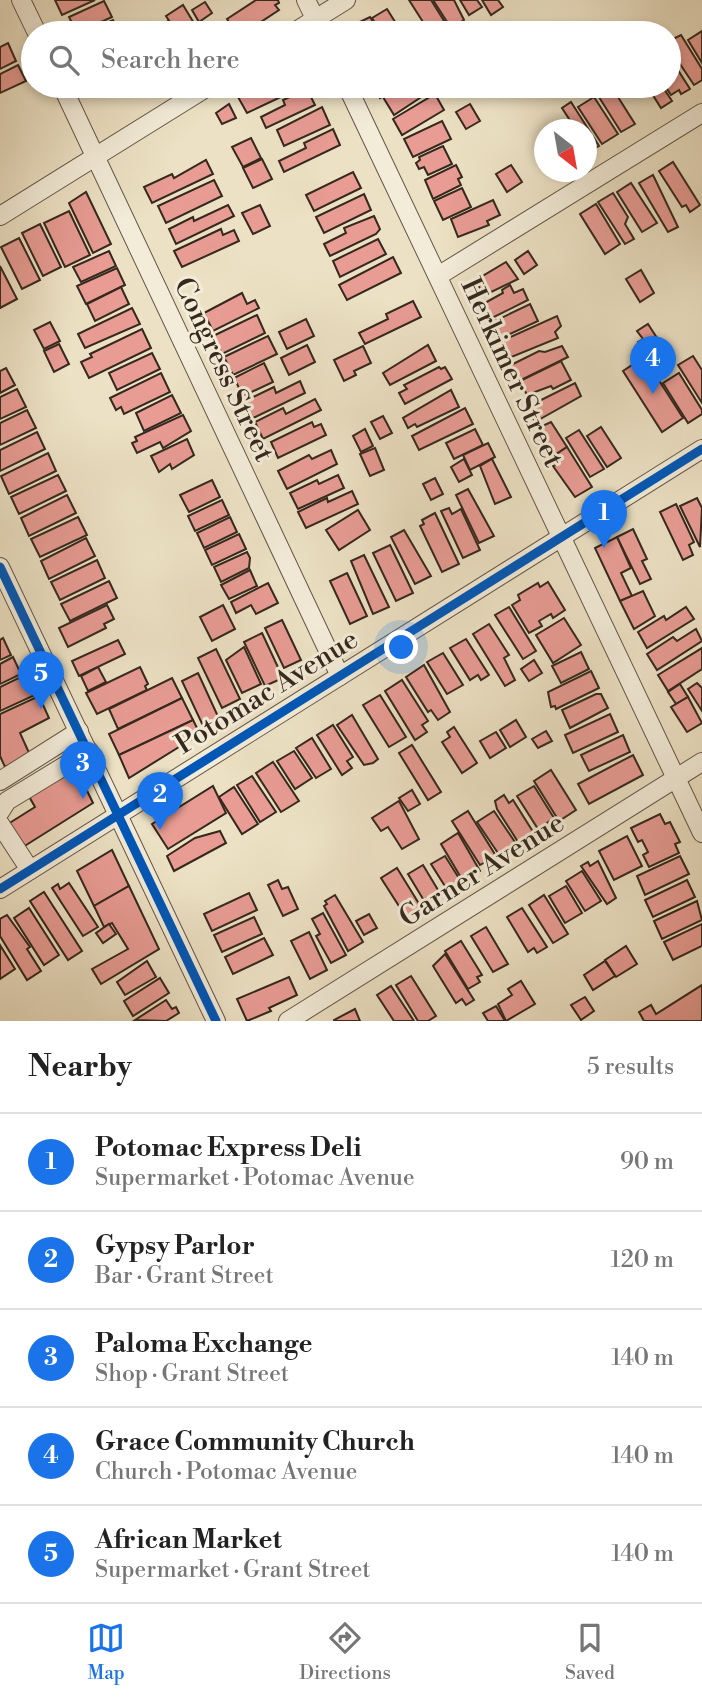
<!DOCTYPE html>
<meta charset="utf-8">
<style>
body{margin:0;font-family:"Libre Bodoni",serif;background:#f2f2f2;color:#222}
.compass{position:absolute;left:534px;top:119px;width:63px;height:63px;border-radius:50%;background:#fff;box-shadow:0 4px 10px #0003;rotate:149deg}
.you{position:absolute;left:402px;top:648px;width:24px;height:24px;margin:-18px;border:5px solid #fff;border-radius:50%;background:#1a73e8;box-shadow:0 0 0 10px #1a73e833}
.badge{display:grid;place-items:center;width:46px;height:46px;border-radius:50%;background:#1a73e8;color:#fff;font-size:23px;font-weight:700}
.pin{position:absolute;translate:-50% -58px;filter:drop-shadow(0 2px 4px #0008)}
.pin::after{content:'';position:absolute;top:37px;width:24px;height:21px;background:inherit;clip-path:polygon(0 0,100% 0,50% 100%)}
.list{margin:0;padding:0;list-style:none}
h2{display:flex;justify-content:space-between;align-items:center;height:91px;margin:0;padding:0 28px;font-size:30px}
h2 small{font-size:23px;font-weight:400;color:#767676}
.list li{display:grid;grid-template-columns:46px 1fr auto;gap:21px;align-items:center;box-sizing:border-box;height:98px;padding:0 28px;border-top:2px solid #e0e0e0}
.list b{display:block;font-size:26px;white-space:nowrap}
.list p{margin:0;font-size:23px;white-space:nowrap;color:#767676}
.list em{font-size:23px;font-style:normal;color:#767676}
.icon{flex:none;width:38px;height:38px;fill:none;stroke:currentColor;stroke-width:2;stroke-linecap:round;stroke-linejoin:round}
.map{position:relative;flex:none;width:702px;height:1021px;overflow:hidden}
.search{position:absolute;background:#fff;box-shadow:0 4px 10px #0003;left:21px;right:21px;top:21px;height:77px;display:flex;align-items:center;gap:18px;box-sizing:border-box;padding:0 24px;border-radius:38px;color:#767676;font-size:26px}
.sheet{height:581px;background:#fff}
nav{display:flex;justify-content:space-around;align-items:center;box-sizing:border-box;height:98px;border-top:2px solid #e0e0e0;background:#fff;font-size:19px;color:#767676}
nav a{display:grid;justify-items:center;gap:4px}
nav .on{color:#1a73e8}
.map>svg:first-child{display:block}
.building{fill:#e89c94;stroke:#35281d;stroke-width:2}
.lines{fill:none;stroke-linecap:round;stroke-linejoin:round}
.minor-casing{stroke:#635647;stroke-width:20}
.minor{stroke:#f3ecd9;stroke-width:18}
.cycleway-casing{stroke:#f3ecd9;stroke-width:13}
.cycleway{stroke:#0057b8;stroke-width:9}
.labels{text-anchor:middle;stroke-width:6;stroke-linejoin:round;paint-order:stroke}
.street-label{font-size:28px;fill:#35281d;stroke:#f3ecd9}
</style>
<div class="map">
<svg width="702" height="1021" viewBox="0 0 702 1021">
<rect width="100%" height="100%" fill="#ece1c4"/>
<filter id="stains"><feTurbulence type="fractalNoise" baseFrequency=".00286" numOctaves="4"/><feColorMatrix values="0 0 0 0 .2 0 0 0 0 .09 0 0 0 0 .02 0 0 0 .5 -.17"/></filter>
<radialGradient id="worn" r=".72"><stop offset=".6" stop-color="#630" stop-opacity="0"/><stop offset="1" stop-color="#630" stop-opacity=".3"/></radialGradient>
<g class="building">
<path d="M55 0H95L62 15Z"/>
<path d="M256 0H278L279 3 275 5 279 10 244 33 238 24 233 28 227 19Z"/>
<path d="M409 0H431L446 24 430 33Z"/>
<path d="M433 0H454L464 20 451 28Z"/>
<path d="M460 0H477L482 7 469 15Z"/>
<path d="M482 0H498L503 7 491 15Z"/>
<path d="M104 1 112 17 77 33 69 17Z"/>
<path d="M205 2 212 13 199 22 192 10Z"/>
<path d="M183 5 200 33H177L166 16Z"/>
<path d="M387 9 402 33H381L372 18Z"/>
<path d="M370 17 380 33H350L347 28Z"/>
<path d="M113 20 120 33H85Z"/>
<path d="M168 21 175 33H152L151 31Z"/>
<path d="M702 31V63L688 40Z"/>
<path d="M681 35 702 69V80L694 85 672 52 677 49 671 40Z"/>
<path d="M8 43 16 61 0 69V47Z"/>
<path d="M669 56 690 89 681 94 679 90 671 95 665 86H669Z"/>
<path d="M18 65 26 81 0 93V74Z"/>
<path d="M262 86H304L247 113 238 97Z"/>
<path d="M373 86H400L380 98Z"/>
<path d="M401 86H434L435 88 394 115 383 97Z"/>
<path d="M592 86H611L635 124 621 132Z"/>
<path d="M641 86H662L672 101 661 108 649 89 645 92Z"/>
<path d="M307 89 315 105 266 128 261 117 285 105 283 100Z"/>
<path d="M435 94 444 110 402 135 393 119Z"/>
<path d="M594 97 618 134 602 144 578 107Z"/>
<path d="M571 102 599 146 586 153V130L568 129 573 125 562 108Z"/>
<path d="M229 104 236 118 222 124 216 113Z"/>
<path d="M470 104 480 121 466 129 456 112Z"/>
<path d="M322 107 330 125 284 146 277 130Z"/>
<path d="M442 121 451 139 413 157 404 139Z"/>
<path d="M333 129 340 145 284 172 279 161 306 148 304 143Z"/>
<path d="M251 138 261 158 243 167 232 147Z"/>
<path d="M443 146 452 164 428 175 424 167 419 169 416 163 420 160 419 157Z"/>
<path d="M262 159 272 179 253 188 243 168Z"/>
<path d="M206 160 213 174 152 203 144 187 172 174 174 178Z"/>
<path d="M673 162 700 205 690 212 686 205 682 207 659 171Z"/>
<path d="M456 165 462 177 458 179 461 185 433 199 425 180Z"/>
<path d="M511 165 522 182 507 192 496 174Z"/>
<path d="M353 172 361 188 314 211 306 195Z"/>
<path d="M653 175 678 227 668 232 639 183Z"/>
<path d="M214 180 222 196 166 223 158 206Z"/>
<path d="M631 183 657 223 642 232 617 192Z"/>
<path d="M462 188 471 207 443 220 434 201Z"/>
<path d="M86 192 111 244 93 253 69 203Z"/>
<path d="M613 193 628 217 625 224 634 239 625 244 598 202Z"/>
<path d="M364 194 371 210 324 233 316 217Z"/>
<path d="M493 200 500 215 487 221 489 225 458 237 451 219Z"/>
<path d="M596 204 620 244 605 254 580 214Z"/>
<path d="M228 205 234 216 176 244 169 229 193 217 194 221Z"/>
<path d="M260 205 270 226 253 234 242 213Z"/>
<path d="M69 211 90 255 65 267 44 223Z"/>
<path d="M374 216 380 229 376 234 330 256 324 244 346 233 344 228Z"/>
<path d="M40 224 61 267 43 276 22 233Z"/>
<path d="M221 229 223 235 234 230 239 241 182 267 174 251Z"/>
<path d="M19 238 40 280 22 289 1 247Z"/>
<path d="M378 239 386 254 340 277 333 261Z"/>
<path d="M109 251 116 266 81 282 73 267Z"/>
<path d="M528 251 537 265 524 274 515 260Z"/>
<path d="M393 257 401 273 347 300 339 285Z"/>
<path d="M506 262 518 279 483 296 476 280Z"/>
<path d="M0 266 17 299 0 308Z"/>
<path d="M117 268 125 285 86 304 77 286Z"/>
<path d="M641 270 654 293 640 302 626 279Z"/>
<path d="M510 285 514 293 523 289 528 300 490 319 483 304 503 293 502 290Z"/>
<path d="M121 287 129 304 95 321 87 304Z"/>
<path d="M242 293 247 304 255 300 259 308 213 331 204 313Z"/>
<path d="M413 301 421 317 365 344 359 333 388 319 386 314Z"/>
<path d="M530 304 538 321 499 339 491 323Z"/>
<path d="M132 308 140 324 85 348 78 334Z"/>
<path d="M257 315 265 333 222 354 213 336Z"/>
<path d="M557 316 561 326 555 332 558 338 509 358 502 343 506 339Z"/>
<path d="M306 319 314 336 287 349 279 332Z"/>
<path d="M50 322 60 341 44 349 34 330Z"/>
<path d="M648 324 668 355 653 365 638 342 643 339 637 331Z"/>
<path d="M142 329 151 348 89 378 81 362 92 357 90 354Z"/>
<path d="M268 336 277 354 233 375 224 357Z"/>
<path d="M59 344 69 364 54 372 44 351Z"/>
<path d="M307 345 315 362 289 375 281 358Z"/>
<path d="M428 345 436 361 390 385 383 373Z"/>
<path d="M363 346 371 363 354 371 356 375 344 381 334 360Z"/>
<path d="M562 346 568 357 519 381 511 365 539 351 545 352Z"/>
<path d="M152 353 160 369 117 390 109 373Z"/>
<path d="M693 356 702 370V403L678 365Z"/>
<path d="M644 357 683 418 662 432 623 371Z"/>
<path d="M561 361 571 380 553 389 551 386 527 395 520 381Z"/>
<path d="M264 363 273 382 243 396 234 378Z"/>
<path d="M439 367 441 369 445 367 452 379 405 404 399 393 407 389 404 385Z"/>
<path d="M6 368 15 385 0 393V371Z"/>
<path d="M161 373 170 392 124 414 121 407 116 410 110 398Z"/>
<path d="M679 373 702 410V414L688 423 663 383Z"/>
<path d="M300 381 305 393 253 418 245 401 274 387 276 393Z"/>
<path d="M575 383 581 396 535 422 527 407Z"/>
<path d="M17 389 26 407 0 419V397Z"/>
<path d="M451 390 459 407 417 427 415 424 408 428 403 418Z"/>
<path d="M172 395 181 413 144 431 136 413Z"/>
<path d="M315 399 321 410 263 439 255 422 283 408 286 414Z"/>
<path d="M465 408 473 424 419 450 412 436Z"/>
<path d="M27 410 36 428 0 445V423Z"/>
<path d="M183 415 191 431 163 448 160 442 137 453 132 443 137 441 135 437Z"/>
<path d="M383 416 392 433 380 439 371 422Z"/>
<path d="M312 422 314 427 321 424 326 435 278 458 271 442Z"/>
<path d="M551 422 567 447 552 457 538 428Z"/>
<path d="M601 427 621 458 607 467 587 436Z"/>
<path d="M365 429 373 446 361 452 353 436Z"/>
<path d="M475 429 483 445 454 459 446 443Z"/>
<path d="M579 430 604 469 590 477 566 438Z"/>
<path d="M37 432 45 449 0 471V450Z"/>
<path d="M187 439 194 455 172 469 170 464 159 472 151 456Z"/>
<path d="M488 443 495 457 470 470 463 455Z"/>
<path d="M567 447 592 487 575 497 553 466 556 465 552 457Z"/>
<path d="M375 448 384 470 370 476 360 454Z"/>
<path d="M331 450 337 464 287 489 278 471 309 455 312 459Z"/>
<path d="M48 453 56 471 9 494 1 476Z"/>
<path d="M464 459 472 475 459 482 451 467Z"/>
<path d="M492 459 511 497 495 504 480 466Z"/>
<path d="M58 475 66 491 19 514 11 497Z"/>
<path d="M338 475 344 488 298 509 290 493 317 480 319 484Z"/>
<path d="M435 478 443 494 431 500 423 484Z"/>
<path d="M212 480 220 497 189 512 180 495Z"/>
<path d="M468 489 494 536 479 543 456 495Z"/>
<path d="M352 491 358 504 306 528 298 512 327 498 328 502Z"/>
<path d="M67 495 76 513 29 536 21 518Z"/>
<path d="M697 498 702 508 700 547 680 506Z"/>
<path d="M222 500 229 515 195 531 188 516Z"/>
<path d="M676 504 694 542 689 545 693 555 683 560 660 512Z"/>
<path d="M449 508 452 514 461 509 480 550 463 558 441 511Z"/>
<path d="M358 510 370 530 339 550 326 530Z"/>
<path d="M435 513 459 564 442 572 420 526 424 524 422 520Z"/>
<path d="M78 517 87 535 40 557 31 539Z"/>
<path d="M230 517 237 532 204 548 197 533Z"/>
<path d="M633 529 647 559 642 561 651 579 640 584 617 537Z"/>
<path d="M404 530 431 576 415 584 391 537Z"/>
<path d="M239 534 246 549 212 565 205 550Z"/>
<path d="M617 537 631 568 621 573 632 596 620 601 595 548Z"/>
<path d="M86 538 95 556 49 579 41 561Z"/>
<path d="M390 545 413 593 396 601 373 553Z"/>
<path d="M247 552 250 558 249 568 221 582 214 567Z"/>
<path d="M364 555 389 607 373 614 351 561Z"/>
<path d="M97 560 105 578 60 600 51 582Z"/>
<path d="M250 570 257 586 229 599 221 585Z"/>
<path d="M347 573 367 616 350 624 330 581Z"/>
<path d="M109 581 117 598 70 621 61 604Z"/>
<path d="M548 582 565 610 553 618 551 614 539 621 542 626 529 633 512 605 520 600 518 595 538 583 540 587Z"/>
<path d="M268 583 278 603 256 614 251 605 236 613 231 602Z"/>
<path d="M643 591 655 616 634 629 620 601Z"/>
<path d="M107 605 114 619 104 624 106 628 68 647 59 628Z"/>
<path d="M223 605 235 629 212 641 200 617Z"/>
<path d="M509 607 536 651 523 659 495 615Z"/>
<path d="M686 607 694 619 647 648 638 632 664 616 666 620Z"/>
<path d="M564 618 581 645 553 663 536 635Z"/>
<path d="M282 620 301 660 284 668 265 628Z"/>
<path d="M489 624 509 655 504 658 515 680 505 686 473 634Z"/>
<path d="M696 629 702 641 657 670 647 654 673 637 677 641Z"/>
<path d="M262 633 283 678 265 686 244 642Z"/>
<path d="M3 638 11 655 0 660V640Z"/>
<path d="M466 639 489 675 481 680 478 675 470 680 450 648Z"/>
<path d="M118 640 125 654 79 676 72 661Z"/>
<path d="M244 647 261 684 242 693 226 660Z"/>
<path d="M702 648V669L668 691 658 675Z"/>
<path d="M216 649 240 699 222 708 198 658Z"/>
<path d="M581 652 589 669 561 683 552 666Z"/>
<path d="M443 653 463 685 447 694 427 662Z"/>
<path d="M13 657 21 674 0 684V664Z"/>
<path d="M534 660 542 673 529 681 521 669Z"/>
<path d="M424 665 450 712 438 720 431 710 428 712 406 677Z"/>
<path d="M98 667 106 682 88 691 81 676Z"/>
<path d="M140 667 148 684 145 686 147 690 97 714 86 693Z"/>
<path d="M591 671 599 688 556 709 555 706 551 707 548 692Z"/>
<path d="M198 673 221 723 205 730 182 681Z"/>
<path d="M27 674 37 694 0 711V687Z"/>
<path d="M172 678 182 698 118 729 109 709Z"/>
<path d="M402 680 428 721 422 725 427 732 415 740 385 691Z"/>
<path d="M697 683 702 688V711L688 689Z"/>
<path d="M680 684 688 697 676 704 668 692Z"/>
<path d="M596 694H601L608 708 570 728 562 710Z"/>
<path d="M380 695 406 737 389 747 363 705Z"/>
<path d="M39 696 49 718 20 733 30 755 5 767 0 756V714Z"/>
<path d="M688 697 702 723 687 732 671 707Z"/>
<path d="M182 698 193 720 119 755 109 734Z"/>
<path d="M610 714 618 732 573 753 565 735Z"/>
<path d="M352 715 378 759 373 763 364 765 337 725Z"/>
<path d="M193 720 200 734 129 778 119 755Z"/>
<path d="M516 720 526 737 510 747 500 730Z"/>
<path d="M333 725 353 757 347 761 352 768 342 775 317 735Z"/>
<path d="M454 727 477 763 462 773 442 742 450 737 447 732Z"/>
<path d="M546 731 552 741 538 748 532 739Z"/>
<path d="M496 732 506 748 490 758 480 741Z"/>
<path d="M623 735 630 752 589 771 581 755Z"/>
<path d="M312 738 331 769 316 778 296 748Z"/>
<path d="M412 745 441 792 428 800 399 753Z"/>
<path d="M294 751 312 778 295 789 277 761Z"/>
<path d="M633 755 643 775 589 804 578 784Z"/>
<path d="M273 762 299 801 281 812 256 773Z"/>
<path d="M74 764 93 803 23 847 8 824 35 807 27 793Z"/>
<path d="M551 770 576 810 559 821 534 781Z"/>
<path d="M252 776 276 812 260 822 237 785Z"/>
<path d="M213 786 226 813 168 849 152 824Z"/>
<path d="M534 786 554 818 538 829 517 796Z"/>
<path d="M234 787 258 824 242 834 219 797Z"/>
<path d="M412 790 420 804 408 811 399 798Z"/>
<path d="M504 795 509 803 513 800 535 835 520 845 497 809 495 801Z"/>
<path d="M399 801 419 839 402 849 388 827 381 831 372 818Z"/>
<path d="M468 811 496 856 480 865 452 821Z"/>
<path d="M494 811 519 848 502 859 477 822Z"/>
<path d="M660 814 665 824 670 822 680 842 675 844 679 853 649 867 643 855 648 852 642 840 638 842 631 828Z"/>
<path d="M220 831 226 843 174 871 167 856 195 838Z"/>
<path d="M458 833 480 871 463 881 441 844Z"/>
<path d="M627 836 642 866 614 880 599 851Z"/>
<path d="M112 850 129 886 94 906 77 871Z"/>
<path d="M445 856 462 883 448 891 431 864Z"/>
<path d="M680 856 689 874 645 895 637 876Z"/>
<path d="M598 861 616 898 607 904 581 866 588 862 590 866Z"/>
<path d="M423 865 441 895 426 904 408 874Z"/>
<path d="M397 868 421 907 406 917 381 878Z"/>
<path d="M582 871 601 901 585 911 566 881Z"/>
<path d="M278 880 282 889 288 887 298 909 283 916 268 885Z"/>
<path d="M687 880 695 897 653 917 645 900Z"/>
<path d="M69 883 98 927 83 936 52 888 58 884 60 889Z"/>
<path d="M129 886 159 949 101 984 92 969 128 949 112 923 104 927 94 906Z"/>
<path d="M566 886 582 913 565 923 549 896Z"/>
<path d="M44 892 82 951 68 960 30 901Z"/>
<path d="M249 893 257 910 212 931 204 914Z"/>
<path d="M335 895 363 942 348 951 324 906 327 904 325 901Z"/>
<path d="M544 895 568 934 553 943 529 905Z"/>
<path d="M697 901 702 920 662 939 654 921Z"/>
<path d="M29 908 59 955 44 965 14 918Z"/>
<path d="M522 908 547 947 537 953 534 948 528 952 507 917Z"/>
<path d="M323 913 346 955 331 963 316 936 320 934 312 919Z"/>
<path d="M369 914 377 928 364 935 356 921Z"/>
<path d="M7 915 30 947 27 949 41 971 27 980 0 936V919Z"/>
<path d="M254 917 262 934 222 952 214 935Z"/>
<path d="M109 924 116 934 103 943 96 933Z"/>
<path d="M702 924V946L673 960 664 942Z"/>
<path d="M486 927 508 964 493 972 471 936Z"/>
<path d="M309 932 327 970 310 979 291 941Z"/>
<path d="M264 938 273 955 233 974 225 957Z"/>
<path d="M461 941 482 975 477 977 480 982 468 989 445 951Z"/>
<path d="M0 945 15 969 0 979Z"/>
<path d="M626 946 637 964 616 977 605 960Z"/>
<path d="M445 954 474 1000 466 1005 462 999 456 1003 433 966Z"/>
<path d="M147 961 156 977 125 995 117 982Z"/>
<path d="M605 961 615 976 593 990 584 975Z"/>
<path d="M411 976 436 1016 428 1021H418L396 985Z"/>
<path d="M289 977 297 995 269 1008 271 1011 247 1021 237 999Z"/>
<path d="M160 978 169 993 133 1016 124 1001Z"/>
<path d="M521 981 535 1004 506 1021 498 1004 512 995 508 989Z"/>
<path d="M702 985V1021H644L639 1012 651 1005 656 1014Z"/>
<path d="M391 986 414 1021H394L377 995Z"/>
<path d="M585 997 594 1011 581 1020 571 1005Z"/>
<path d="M166 1000 172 1009 176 1007 179 1013 166 1021 135 1020Z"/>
<path d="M496 1006 505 1021H488L483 1013Z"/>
<path d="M355 1009 360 1021H334V1020Z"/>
</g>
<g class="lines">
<g class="minor-casing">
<g id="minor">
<path d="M21 0 37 33"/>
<path d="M306 0 322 33"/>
<path d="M293 33 346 0"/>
<path d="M62 86 340 676"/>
<path d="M347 86 702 833"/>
<path d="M0 216 209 86"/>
<path d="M438 276 702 113"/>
<path d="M0 567 216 1021"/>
<path d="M0 781 79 731"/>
<path d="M0 812 7 801 89 751"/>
<path d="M0 824 30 870"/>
<path d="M0 889 702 449"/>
<path d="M288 1021 702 762"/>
</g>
</g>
<use href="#minor" class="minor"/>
<g class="cycleway-casing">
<g id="cycleway">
<path d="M0 567 216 1021"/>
<path d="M0 889 702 449"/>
</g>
</g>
<use href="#cycleway" class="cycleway"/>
</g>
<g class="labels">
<g class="street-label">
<text transform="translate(225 369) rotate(65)" y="10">Congress Street</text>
<text transform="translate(513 372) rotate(65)" y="10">Herkimer Street</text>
<text transform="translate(266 691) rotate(-32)" y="10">Potomac Avenue</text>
<text transform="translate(481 869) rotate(-32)" y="10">Garner Avenue</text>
</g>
</g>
<rect width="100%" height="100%" filter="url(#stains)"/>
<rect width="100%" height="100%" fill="url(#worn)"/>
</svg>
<svg class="compass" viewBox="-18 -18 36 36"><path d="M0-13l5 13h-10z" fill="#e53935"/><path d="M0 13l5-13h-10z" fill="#767676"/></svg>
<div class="you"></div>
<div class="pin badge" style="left:604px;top:548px">1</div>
<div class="pin badge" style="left:160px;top:830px">2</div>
<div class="pin badge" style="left:83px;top:799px">3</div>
<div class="pin badge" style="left:653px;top:394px">4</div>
<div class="pin badge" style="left:41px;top:709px">5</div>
<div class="search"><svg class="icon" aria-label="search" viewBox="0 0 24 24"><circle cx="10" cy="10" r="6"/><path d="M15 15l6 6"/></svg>Search here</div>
</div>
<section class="sheet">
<h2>Nearby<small>5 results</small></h2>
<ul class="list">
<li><span class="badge">1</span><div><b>Potomac Express Deli</b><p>Supermarket · Potomac Avenue</p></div><em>90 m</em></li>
<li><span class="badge">2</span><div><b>Gypsy Parlor</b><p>Bar · Grant Street</p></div><em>120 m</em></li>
<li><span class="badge">3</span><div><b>Paloma Exchange</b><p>Shop · Grant Street</p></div><em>140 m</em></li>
<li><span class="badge">4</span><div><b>Grace Community Church</b><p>Church · Potomac Avenue</p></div><em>140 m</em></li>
<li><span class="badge">5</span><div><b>African Market</b><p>Supermarket · Grant Street</p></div><em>140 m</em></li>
</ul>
</section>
<nav>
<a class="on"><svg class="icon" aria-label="map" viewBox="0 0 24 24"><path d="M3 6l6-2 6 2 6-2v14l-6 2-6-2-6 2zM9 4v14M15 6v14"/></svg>Map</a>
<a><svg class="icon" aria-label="directions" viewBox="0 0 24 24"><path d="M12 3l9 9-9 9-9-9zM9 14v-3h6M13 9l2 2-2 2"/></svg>Directions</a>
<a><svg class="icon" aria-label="saved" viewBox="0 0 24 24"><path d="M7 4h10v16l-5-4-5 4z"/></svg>Saved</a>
</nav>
